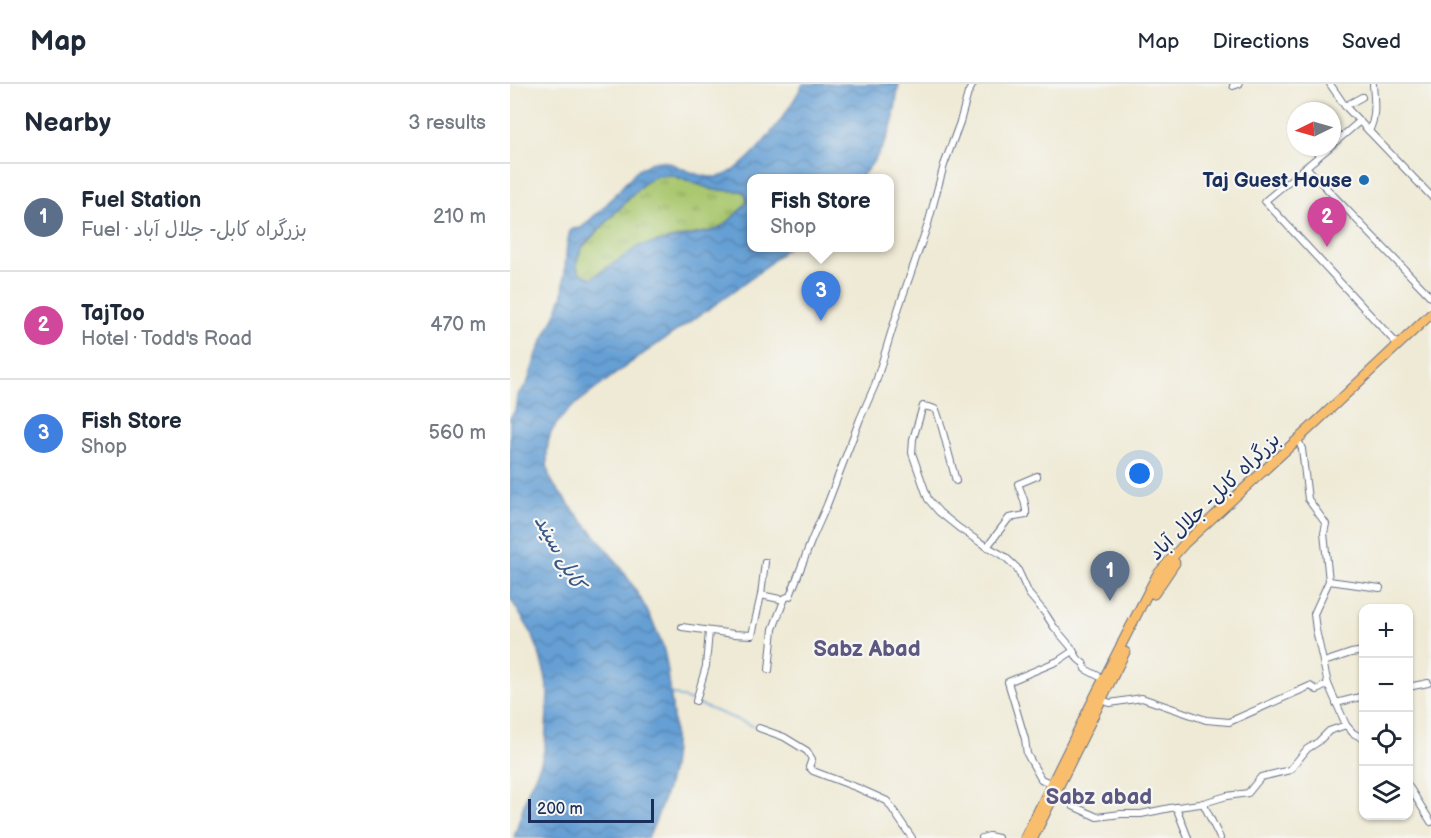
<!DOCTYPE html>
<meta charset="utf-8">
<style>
body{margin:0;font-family:"Balsamiq Sans","Playpen Sans Arabic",sans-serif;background:#f6f6f7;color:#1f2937}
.controls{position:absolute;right:18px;bottom:18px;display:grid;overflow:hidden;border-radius:12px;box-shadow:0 2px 4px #0004}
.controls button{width:54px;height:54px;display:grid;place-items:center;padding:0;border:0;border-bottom:2px solid #e0e1e3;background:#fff;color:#1f2937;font:30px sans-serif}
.compass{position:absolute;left:777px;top:18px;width:54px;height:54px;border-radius:50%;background:#fff;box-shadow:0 2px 4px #0004;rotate:265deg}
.scale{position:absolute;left:18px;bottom:15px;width:126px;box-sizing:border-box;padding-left:6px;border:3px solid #1b2f5e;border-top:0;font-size:16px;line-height:21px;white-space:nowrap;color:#1b2f5e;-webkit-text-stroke:4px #f6f6f2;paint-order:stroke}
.you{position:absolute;left:630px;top:390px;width:21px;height:21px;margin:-15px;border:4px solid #fff;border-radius:50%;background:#1a73e8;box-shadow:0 0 0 9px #1a73e833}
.badge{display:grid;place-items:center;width:39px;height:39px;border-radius:50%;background:#1f6fb2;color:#fff;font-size:20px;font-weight:700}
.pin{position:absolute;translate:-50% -50px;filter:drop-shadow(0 2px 3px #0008)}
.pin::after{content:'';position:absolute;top:32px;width:21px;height:18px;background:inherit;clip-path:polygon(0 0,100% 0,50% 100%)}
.popup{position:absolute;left:237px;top:90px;width:147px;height:78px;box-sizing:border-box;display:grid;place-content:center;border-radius:12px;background:#fff;filter:drop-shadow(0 2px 4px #0005);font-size:20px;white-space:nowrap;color:#747a83}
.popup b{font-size:22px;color:#1f2937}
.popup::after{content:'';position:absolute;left:50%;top:100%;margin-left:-12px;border:12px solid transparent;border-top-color:#fff}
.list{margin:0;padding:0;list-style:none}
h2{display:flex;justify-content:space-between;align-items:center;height:78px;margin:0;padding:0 24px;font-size:26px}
h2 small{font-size:20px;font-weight:400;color:#747a83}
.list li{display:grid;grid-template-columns:39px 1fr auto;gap:18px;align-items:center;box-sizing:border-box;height:108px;padding:0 24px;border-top:2px solid #e0e1e3}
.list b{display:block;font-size:22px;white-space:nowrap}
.list p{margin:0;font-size:20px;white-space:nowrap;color:#747a83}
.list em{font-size:20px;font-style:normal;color:#747a83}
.icon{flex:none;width:33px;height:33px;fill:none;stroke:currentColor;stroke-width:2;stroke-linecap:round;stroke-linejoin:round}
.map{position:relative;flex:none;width:921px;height:754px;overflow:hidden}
header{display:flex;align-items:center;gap:36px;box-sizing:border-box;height:84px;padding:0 30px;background:#fff;border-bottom:2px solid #e0e1e3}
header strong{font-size:28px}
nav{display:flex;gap:33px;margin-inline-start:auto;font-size:21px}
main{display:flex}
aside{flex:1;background:#fff}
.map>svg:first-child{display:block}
.grass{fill:url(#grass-tufts);stroke:#627c67;stroke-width:1.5}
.water{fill:url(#water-waves);stroke:#406799;stroke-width:1.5;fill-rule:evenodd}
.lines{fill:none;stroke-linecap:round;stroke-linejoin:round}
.stream{stroke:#659fd4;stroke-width:1.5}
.minor-casing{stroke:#657088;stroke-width:8}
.highway-casing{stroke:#657088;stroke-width:11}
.minor{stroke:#fff;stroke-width:6}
.highway{stroke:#f9be6d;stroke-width:9}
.poi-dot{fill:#1f6fb2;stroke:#f6f6f2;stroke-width:2}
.labels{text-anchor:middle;stroke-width:4.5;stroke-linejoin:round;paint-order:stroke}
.poi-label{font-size:20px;font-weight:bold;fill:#1b2f5e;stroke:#f6f6f2;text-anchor:end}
.street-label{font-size:20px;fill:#1b2f5e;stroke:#f6f6f2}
.water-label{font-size:21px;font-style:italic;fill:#355687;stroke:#f6f6f2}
.quarter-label{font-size:22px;font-weight:bold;fill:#5d5881;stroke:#f6f6f2}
</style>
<header>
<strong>Map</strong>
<nav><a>Map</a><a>Directions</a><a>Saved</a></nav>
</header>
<main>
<aside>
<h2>Nearby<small>3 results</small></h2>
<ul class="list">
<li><span class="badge" style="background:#5c6f8a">1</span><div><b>Fuel Station</b><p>Fuel · بزرگراه کابل- جلال آباد</p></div><em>210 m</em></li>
<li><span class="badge" style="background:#d1479c">2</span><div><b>TajToo</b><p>Hotel · Todd's Road</p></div><em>470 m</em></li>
<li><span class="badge" style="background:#3f7fe0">3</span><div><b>Fish Store</b><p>Shop</p></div><em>560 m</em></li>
</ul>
</aside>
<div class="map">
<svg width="921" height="754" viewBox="0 0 921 754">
<defs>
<pattern id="grass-tufts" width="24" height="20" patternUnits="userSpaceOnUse" patternTransform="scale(1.5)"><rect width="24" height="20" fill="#aac870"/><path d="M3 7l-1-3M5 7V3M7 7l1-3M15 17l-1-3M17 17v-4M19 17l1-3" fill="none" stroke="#8aa35f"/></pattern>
<pattern id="water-waves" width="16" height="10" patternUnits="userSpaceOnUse" patternTransform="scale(1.5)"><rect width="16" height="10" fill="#659fd4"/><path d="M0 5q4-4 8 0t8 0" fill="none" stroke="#5282af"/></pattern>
</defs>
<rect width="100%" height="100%" fill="#f6f6f2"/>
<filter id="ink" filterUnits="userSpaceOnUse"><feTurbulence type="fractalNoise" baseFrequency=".0167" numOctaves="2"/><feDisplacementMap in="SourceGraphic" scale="12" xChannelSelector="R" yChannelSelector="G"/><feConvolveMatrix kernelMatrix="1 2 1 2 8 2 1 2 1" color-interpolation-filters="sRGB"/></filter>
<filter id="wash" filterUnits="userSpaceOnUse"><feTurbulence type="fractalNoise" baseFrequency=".008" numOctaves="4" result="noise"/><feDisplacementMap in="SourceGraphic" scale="24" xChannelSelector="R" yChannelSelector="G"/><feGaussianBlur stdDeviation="1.35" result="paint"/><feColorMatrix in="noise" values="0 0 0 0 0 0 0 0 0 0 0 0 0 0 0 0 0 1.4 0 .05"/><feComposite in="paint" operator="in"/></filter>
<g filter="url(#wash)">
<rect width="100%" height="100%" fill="#efead5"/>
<path class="grass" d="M161 91 204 106 232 107 236 111 237 118 228 129 215 141 206 146 159 155 100 181 82 194C62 189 65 179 72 164L135 98 146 92Z"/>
<path class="water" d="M293 0H389C386 12 386 25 383 37 377 58 364 79 350 94H242V164H277C221 216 151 253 91 301 74 314 53 327 42 347 36 357 36 380 39 391 42 400 48 407 54 414 67 432 83 448 97 466 120 494 139 526 152 560 157 574 158 590 160 604 162 623 165 644 164 663 163 695 151 726 138 754H4L18 707 31 679 35 663 38 610 35 590 28 565 21 548 0 514V334L5 327 8 310 17 300 28 267 46 229 53 210 57 159 60 147 62 145 71 144 95 122 126 87 142 78 151 77 157 78C172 84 190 94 206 93 236 91 280 25 293 0ZM161 91 204 106 232 107 236 111 237 118C228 129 218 139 206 146L129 162 82 194C62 189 65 179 72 163L135 98 146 92Z"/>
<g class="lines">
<g class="stream">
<path d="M160 609 184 618"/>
<path d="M188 620 243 642"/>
</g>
</g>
</g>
<g filter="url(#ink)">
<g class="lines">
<g class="minor-casing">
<g id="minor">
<path d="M820 0 835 22 921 112"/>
<path d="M723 2 729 0"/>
<path d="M835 22 852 13"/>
<path d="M859 47C867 32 864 16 863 0"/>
<path d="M822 61 850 37"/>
<path d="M820 63 755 117 888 261"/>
<path d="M796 83 921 213"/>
<path d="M446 397C443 387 429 329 426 326 423 323 417 323 413 322L403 355 402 369 418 415 429 428 449 444 471 459 494 472 507 484 519 510 535 529 544 543 561 563 568 575 574 580 575 585 594 595"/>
<path d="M477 463 499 434 516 431C517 421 512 410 508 400L527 392"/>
<path d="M819 497 870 504"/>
<path d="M251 511 274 516"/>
<path d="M172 543 224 550 242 551 251 511 255 478"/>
<path d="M814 578 841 569 854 567"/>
<path d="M259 586 263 545 275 514 280 512 302 455 317 421 350 335 365 301 389 223 418 140 434 81 450 38 458 9 463 0"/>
<path d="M818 600 836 641 843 649 854 655"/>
<path d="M898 603 918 599"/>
<path d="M588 614 600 619 632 614 696 636 719 638 800 602 807 606 818 600 806 546 804 530 819 497 814 449 816 440 798 415 792 365 790 360"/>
<path d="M186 617 196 582 199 547"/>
<path d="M826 619 854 612"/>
<path d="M249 644 274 653 297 667 302 675 299 683 303 687 348 704 377 717 402 754"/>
<path d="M542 700 531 695 517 670 515 655 505 621 498 598 548 577 563 567"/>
<path d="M898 701 921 738"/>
<path d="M546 707 559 715 563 722 587 733 611 730H631L660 724 690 720 717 712 738 709 751 693 780 686 797 665 808 658 819 647 836 641"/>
<path d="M693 719 710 754"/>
<path d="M666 723 678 754"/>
<path d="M472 754 479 752 488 754"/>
</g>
</g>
<g class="highway-casing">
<g id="highway">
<path d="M644 510 665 479"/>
<path d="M515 754 585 612 647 491 675 459 800 344 921 230"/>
<path d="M523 754 615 568"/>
</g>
</g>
<use href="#minor" class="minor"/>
<use href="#highway" class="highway"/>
</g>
</g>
<circle class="poi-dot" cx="854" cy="96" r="6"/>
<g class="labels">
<g class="poi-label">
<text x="842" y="103">Taj Guest House</text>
</g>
<g class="street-label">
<text transform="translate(704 412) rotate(-44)" y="7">بزرگراه کابل- جلال آباد</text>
</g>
<g class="water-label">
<text transform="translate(50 468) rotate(61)" y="7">کابل سيند</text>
</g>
<g class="quarter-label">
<text x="357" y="572">Sabz Abad</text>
<text x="589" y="720">Sabz abad</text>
</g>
</g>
</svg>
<div class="controls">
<button>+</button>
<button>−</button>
<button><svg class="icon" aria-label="locate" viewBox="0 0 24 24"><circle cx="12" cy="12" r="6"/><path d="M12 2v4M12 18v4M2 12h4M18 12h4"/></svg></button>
<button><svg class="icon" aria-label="layers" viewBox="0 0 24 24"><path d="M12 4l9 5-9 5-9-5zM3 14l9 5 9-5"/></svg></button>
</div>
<svg class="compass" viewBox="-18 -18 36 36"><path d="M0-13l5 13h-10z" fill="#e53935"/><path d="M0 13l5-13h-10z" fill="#747a83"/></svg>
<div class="scale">200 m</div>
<div class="you"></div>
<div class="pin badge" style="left:600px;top:517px;background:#5c6f8a">1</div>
<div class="pin badge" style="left:817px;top:163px;background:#d1479c">2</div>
<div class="pin badge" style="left:311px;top:237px;background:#3f7fe0">3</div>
<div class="popup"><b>Fish Store</b>Shop</div>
</div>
</main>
